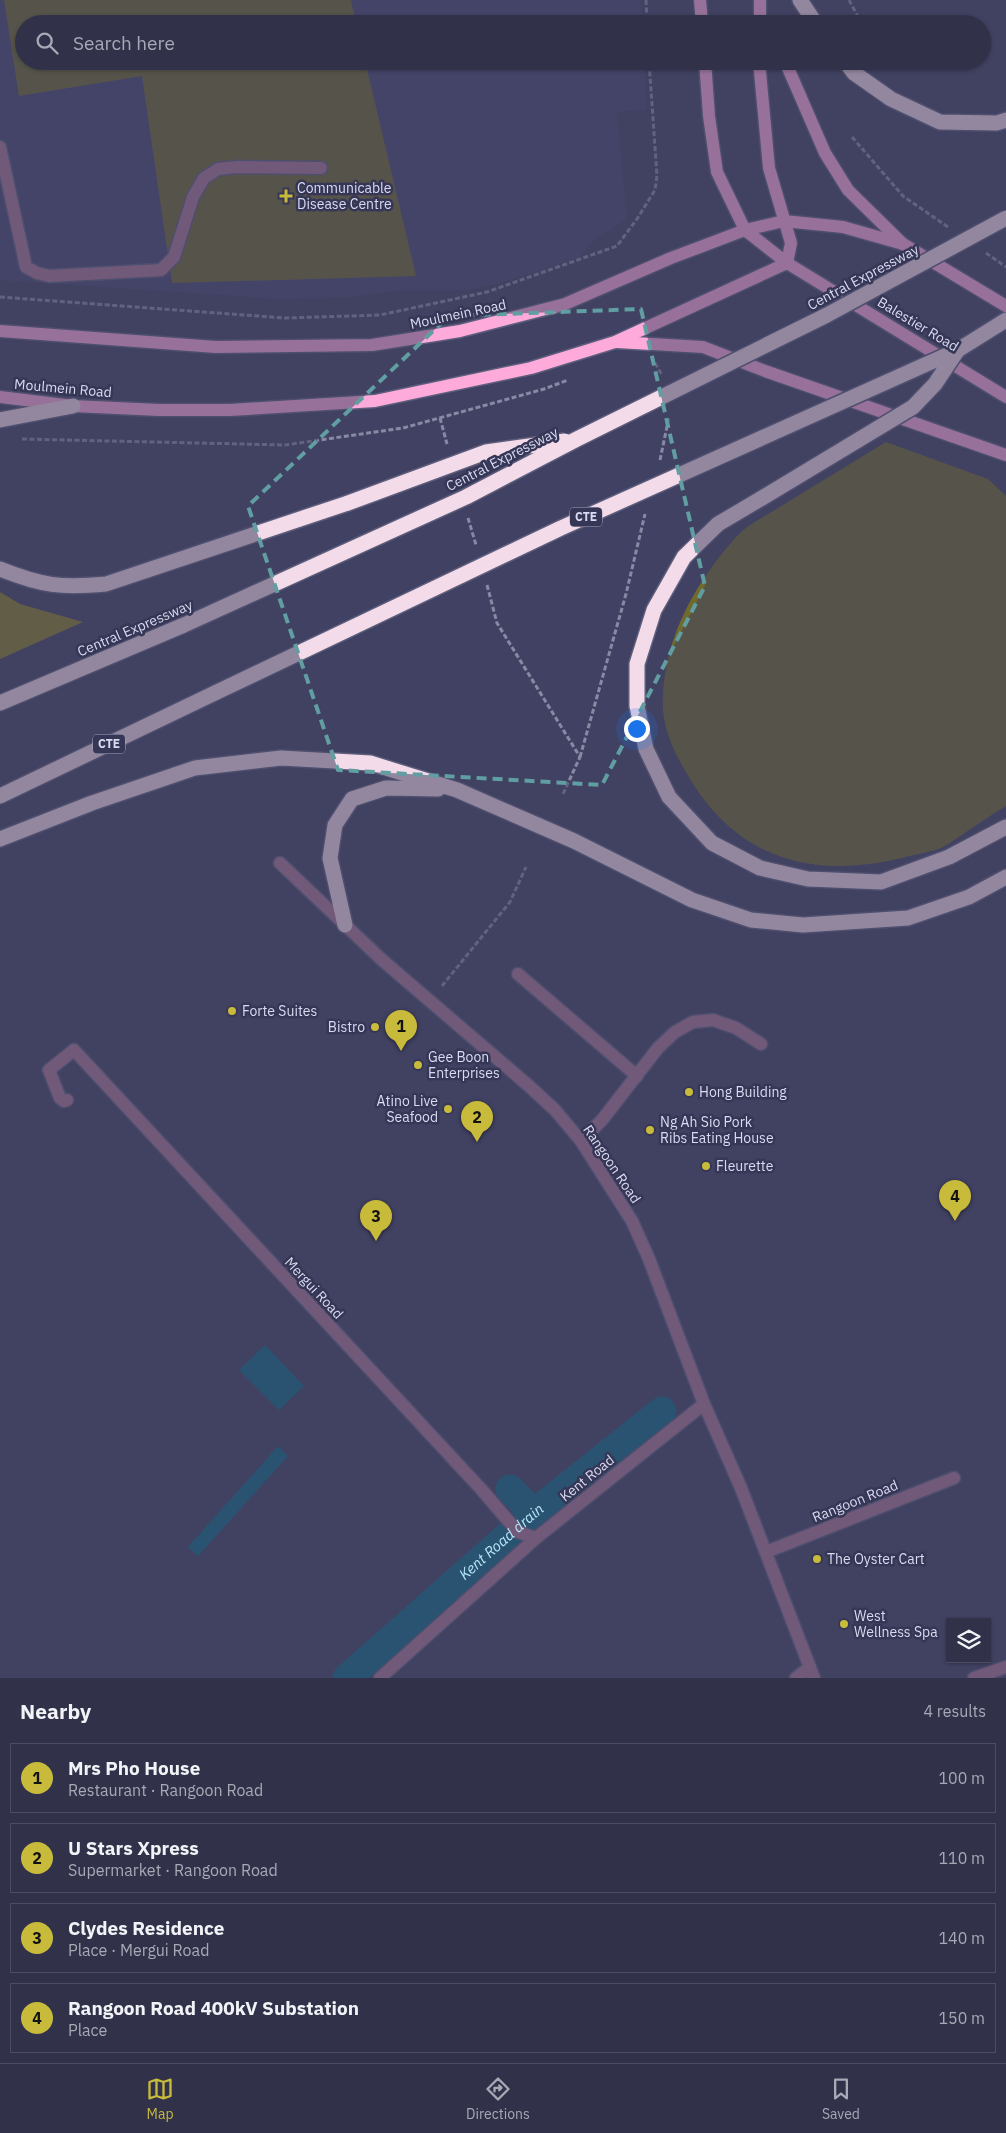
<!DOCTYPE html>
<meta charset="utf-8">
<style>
body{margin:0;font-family:"IBM Plex Sans",sans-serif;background:#3d3d54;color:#f1f3f6}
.controls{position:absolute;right:15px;bottom:15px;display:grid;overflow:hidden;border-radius:0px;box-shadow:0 1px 4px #0004}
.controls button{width:45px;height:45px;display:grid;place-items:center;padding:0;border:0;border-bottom:1px solid #4c4c62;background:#31314a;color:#f1f3f6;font:25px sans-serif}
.you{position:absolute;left:636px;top:728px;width:18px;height:18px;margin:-12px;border:4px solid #fff;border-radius:50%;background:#1a73e8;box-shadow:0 0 0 8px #1a73e833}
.badge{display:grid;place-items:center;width:32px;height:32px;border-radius:50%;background:#c8bb3b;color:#111;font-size:16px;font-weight:700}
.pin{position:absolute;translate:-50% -41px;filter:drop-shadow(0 1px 2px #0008)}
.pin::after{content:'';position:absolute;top:26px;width:18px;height:15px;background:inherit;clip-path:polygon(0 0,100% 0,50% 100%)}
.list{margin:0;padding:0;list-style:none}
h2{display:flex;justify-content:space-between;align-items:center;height:65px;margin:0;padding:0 20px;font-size:21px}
h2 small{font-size:16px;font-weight:400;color:#a8a9b5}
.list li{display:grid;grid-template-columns:32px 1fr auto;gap:15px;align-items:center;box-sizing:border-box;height:70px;margin:0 10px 10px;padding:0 10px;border:1px solid #4c4c62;border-radius:0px}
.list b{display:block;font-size:19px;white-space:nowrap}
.list p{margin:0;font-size:16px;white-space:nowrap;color:#a8a9b5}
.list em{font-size:16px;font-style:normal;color:#a8a9b5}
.icon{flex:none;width:28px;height:28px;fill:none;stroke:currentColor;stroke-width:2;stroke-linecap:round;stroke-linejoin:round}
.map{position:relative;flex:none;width:1006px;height:1678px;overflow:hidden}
.search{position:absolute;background:#31314a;box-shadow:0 1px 4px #0004;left:15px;right:15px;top:15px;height:55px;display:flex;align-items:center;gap:12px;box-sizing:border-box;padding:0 18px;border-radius:28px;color:#a8a9b5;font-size:19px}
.sheet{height:385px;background:#31314a}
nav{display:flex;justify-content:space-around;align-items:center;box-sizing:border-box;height:70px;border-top:1px solid #4c4c62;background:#31314a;font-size:14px;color:#a8a9b5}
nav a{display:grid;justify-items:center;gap:2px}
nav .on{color:#c8bb3b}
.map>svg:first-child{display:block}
.built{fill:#484871}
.green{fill:#706a2d}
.forest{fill:#887f25}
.water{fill:#0e6983}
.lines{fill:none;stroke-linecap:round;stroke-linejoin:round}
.canal{stroke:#0e6983;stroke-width:29}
.minor-casing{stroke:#5d5d7c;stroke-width:15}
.major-casing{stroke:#5d5d7c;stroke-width:15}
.highway-casing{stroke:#5d5d7c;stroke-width:18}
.path{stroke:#8989a5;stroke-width:3;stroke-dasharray:5 2.5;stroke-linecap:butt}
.minor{stroke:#a97694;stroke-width:12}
.major{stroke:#feabdc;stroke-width:12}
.highway{stroke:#f4dbe9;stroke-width:15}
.highway-bridge-casing{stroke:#5d5d7c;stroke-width:18;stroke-linecap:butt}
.highway-bridge{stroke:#f4dbe9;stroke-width:15}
.marked{fill:none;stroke:#609ea2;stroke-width:4;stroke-dasharray:10 6;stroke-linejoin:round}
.poi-dot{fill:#c8bb3b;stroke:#363657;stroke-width:2}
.labels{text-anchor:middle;stroke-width:5;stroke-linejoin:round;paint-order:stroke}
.shield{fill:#363657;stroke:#a9aac2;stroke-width:1}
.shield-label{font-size:12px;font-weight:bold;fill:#dadbf0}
.poi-label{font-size:14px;fill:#dadbf0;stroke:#363657;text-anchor:start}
.street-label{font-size:14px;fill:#dadbf0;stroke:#363657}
.water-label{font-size:15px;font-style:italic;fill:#b5e5f8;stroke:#363657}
</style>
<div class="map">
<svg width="1006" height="1678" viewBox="0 0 1006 1678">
<rect width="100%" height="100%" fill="#414163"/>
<path class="built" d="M0 0H641L642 24H24V61H644L647 109 617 112 627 219 593 241 580 257 504 282 468 290H403L352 297 281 299 0 280Z"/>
<g class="green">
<path d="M4 0H351L356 24H24V61H365L416 276 172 283 142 76 19 96Z"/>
<path d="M886 442 988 479 1006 496V806C991 815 976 825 962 835 955 839 948 845 941 848 929 853 914 854 902 858 809 880 736 858 687 774 673 751 661 724 663 697 665 635 697 580 738 535 748 524 766 516 778 508 814 486 850 464 886 442Z"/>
</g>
<path class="forest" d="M0 592 20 604 83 622 0 659Z"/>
<g class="water">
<path d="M265 1345 304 1386 279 1410 239 1370Z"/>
<path d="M278 1446 288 1456 198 1556 188 1547Z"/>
</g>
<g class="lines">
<g class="canal">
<path d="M510 1489 534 1513"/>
<path id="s1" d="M347 1678 534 1513 662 1411"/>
</g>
<g class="minor-casing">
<g id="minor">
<path d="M0 147 26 267 37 273 49 276 161 270 174 257 193 197 204 178 218 169 237 167 321 168"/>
<path d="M280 863 381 959 529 1086 555 1110 581 1141 632 1221 649 1259 704 1404 741 1488 814 1678"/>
<path d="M518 974 637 1076"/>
<path d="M67 1100 64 1101 60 1098 49 1070 74 1050 481 1489 518 1532 536 1538"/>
<path d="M581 1141 602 1120 658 1048 675 1032 693 1022 713 1020 736 1028 761 1044"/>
<path d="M766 1552 954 1478"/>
<path d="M380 1678 536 1538 704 1404"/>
<path d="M796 1678 810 1667"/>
<path d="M974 1678 1006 1667"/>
</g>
</g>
<g class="major-casing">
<g id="major">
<path d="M700 0 702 24"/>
<path d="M760 0V24"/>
<path d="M705 61 709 116 717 172 745 230 787 263 1006 397"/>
<path d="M759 61 769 168 791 243 787 263"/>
<path d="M785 61 825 153 848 190 903 244 1006 306"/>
<path d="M0 331 216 347 372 345 460 331 565 304 671 258 745 230 784 221 843 227 903 244"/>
<path d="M617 342 703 347 765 371 1006 455"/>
<path d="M0 397 73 406 159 410H230L375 401 531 368 615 342 787 263"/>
</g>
</g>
<g class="highway-casing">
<g id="highway">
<path d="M800 0 816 24"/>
<path d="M845 61 854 73 891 99 940 122 997 123 1006 120"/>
<path d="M958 350 1006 320"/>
<path d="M0 420 73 406"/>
<path d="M762 498 718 524 684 557 654 610 637 664V706L646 749 669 797 712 843 760 868 808 879 881 882 949 857 1006 827"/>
<path d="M0 569C42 586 61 588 106 584L348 503"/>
<path d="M0 703 184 625"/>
<path d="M0 796 217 692"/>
<path d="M0 839 92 803 195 768 281 758 370 763 457 790 574 841 692 900 751 920 803 925 908 918 969 897 1006 877"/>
<path d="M345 925 330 858 335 825 352 799 386 788 438 789"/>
</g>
</g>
<g class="path">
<path d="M646 0 647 24"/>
<path d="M849 0 862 24"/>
<path d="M852 137 903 196 948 227"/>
<path d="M986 253 1006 267"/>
<path d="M0 297 285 318 380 315 487 292 617 246 637 219 655 190 657 176 649 61"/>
<path d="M655 363 662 375"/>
<path d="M440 418 447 444"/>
<path d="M22 439 285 445 403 428 544 389 568 380"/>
<path d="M660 460 669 417"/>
<path d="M468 518 476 545"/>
<path d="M487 585 497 623 580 757 563 794"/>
<path d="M580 757 626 594 645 514"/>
<path d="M442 986 510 902 526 867"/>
</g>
<use href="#minor" class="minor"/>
<use href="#major" class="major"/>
<use href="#highway" class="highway"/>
<g class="highway-bridge-casing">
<g id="highway-bridge">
<path d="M762 498 913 407 935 384 957 351"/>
<path d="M348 503 486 452 565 441"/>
<path d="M184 625 466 497 577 439 827 315 1006 218"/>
<path d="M217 692 561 528 958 350"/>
</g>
</g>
<use href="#highway-bridge" class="highway-bridge"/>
</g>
<path d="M0 0H1006V1678H0ZM641 309 705 586 602 785 338 770 248 506 449 316Z" fill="#414163" fill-opacity=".55" fill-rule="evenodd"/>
<path class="marked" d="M641 309 705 586 602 785 338 770 248 506 449 316Z"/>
<g class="poi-dot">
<path d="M283.5 188.5h5v5h5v5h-5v5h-5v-5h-5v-5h5z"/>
<circle cx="232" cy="1011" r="5"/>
<circle cx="375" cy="1027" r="5"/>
<circle cx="418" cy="1065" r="5"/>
<circle cx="689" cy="1092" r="5"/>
<circle cx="448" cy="1109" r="5"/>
<circle cx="650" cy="1130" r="5"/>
<circle cx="706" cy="1166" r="5"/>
<circle cx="817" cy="1559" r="5"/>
<circle cx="844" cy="1624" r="5"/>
</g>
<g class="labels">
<g class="shield">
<rect x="570" y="507.5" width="32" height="19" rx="4"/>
<rect x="93" y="734.5" width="32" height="19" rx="4"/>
</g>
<g class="shield-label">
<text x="586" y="521">CTE</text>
<text x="109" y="748">CTE</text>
</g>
<g class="poi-label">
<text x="297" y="193">Communicable<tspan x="297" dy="16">Disease Centre</tspan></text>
<text x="242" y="1016">Forte Suites</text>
<text x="365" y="1032" text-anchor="end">Bistro</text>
<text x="428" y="1062">Gee Boon<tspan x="428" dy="16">Enterprises</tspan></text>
<text x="699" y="1097">Hong Building</text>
<text x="438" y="1106" text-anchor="end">Atino Live<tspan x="438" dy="16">Seafood</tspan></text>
<text x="660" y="1127">Ng Ah Sio Pork<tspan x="660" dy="16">Ribs Eating House</tspan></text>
<text x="716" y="1171">Fleurette</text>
<text x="827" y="1564">The Oyster Cart</text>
<text x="854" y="1621">West<tspan x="854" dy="16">Wellness Spa</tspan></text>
</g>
<g class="street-label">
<text transform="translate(863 277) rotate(-28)" y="5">Central Expressway</text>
<text transform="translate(458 314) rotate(-12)" y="5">Moulmein Road</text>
<text transform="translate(918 324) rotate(31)" y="5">Balestier Road</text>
<text transform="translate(63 388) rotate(5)" y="5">Moulmein Road</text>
<text transform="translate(502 459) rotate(-27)" y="5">Central Expressway</text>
<text transform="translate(135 628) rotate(-23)" y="5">Central Expressway</text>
<text transform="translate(612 1164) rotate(56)" y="5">Rangoon Road</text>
<text transform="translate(314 1288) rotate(47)" y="5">Mergui Road</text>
<text transform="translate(587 1478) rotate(-39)" y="5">Kent Road</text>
<text transform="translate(855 1501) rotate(-22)" y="5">Rangoon Road</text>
</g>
<g class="water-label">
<text dy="5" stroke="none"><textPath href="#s1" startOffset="206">Kent Road drain</textPath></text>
</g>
</g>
</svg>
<div class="controls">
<button><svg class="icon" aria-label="layers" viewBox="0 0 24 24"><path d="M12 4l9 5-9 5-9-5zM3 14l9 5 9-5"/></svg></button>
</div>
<div class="you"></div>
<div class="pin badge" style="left:401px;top:1051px">1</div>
<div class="pin badge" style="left:477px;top:1142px">2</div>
<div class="pin badge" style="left:376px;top:1241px">3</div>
<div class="pin badge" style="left:955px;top:1221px">4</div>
<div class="search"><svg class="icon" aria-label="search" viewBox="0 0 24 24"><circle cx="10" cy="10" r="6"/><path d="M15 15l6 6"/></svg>Search here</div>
</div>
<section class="sheet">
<h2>Nearby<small>4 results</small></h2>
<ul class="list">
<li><span class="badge">1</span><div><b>Mrs Pho House</b><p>Restaurant · Rangoon Road</p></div><em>100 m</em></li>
<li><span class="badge">2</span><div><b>U Stars Xpress</b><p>Supermarket · Rangoon Road</p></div><em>110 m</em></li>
<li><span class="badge">3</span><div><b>Clydes Residence</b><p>Place · Mergui Road</p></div><em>140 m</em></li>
<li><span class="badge">4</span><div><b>Rangoon Road 400kV Substation</b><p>Place</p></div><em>150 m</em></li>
</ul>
</section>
<nav>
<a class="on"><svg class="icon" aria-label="map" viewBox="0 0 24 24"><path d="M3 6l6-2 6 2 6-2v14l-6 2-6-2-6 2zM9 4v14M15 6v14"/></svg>Map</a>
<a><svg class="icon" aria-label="directions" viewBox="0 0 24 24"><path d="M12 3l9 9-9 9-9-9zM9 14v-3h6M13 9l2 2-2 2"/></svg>Directions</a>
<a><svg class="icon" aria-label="saved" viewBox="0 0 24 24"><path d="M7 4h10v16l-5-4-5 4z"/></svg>Saved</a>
</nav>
